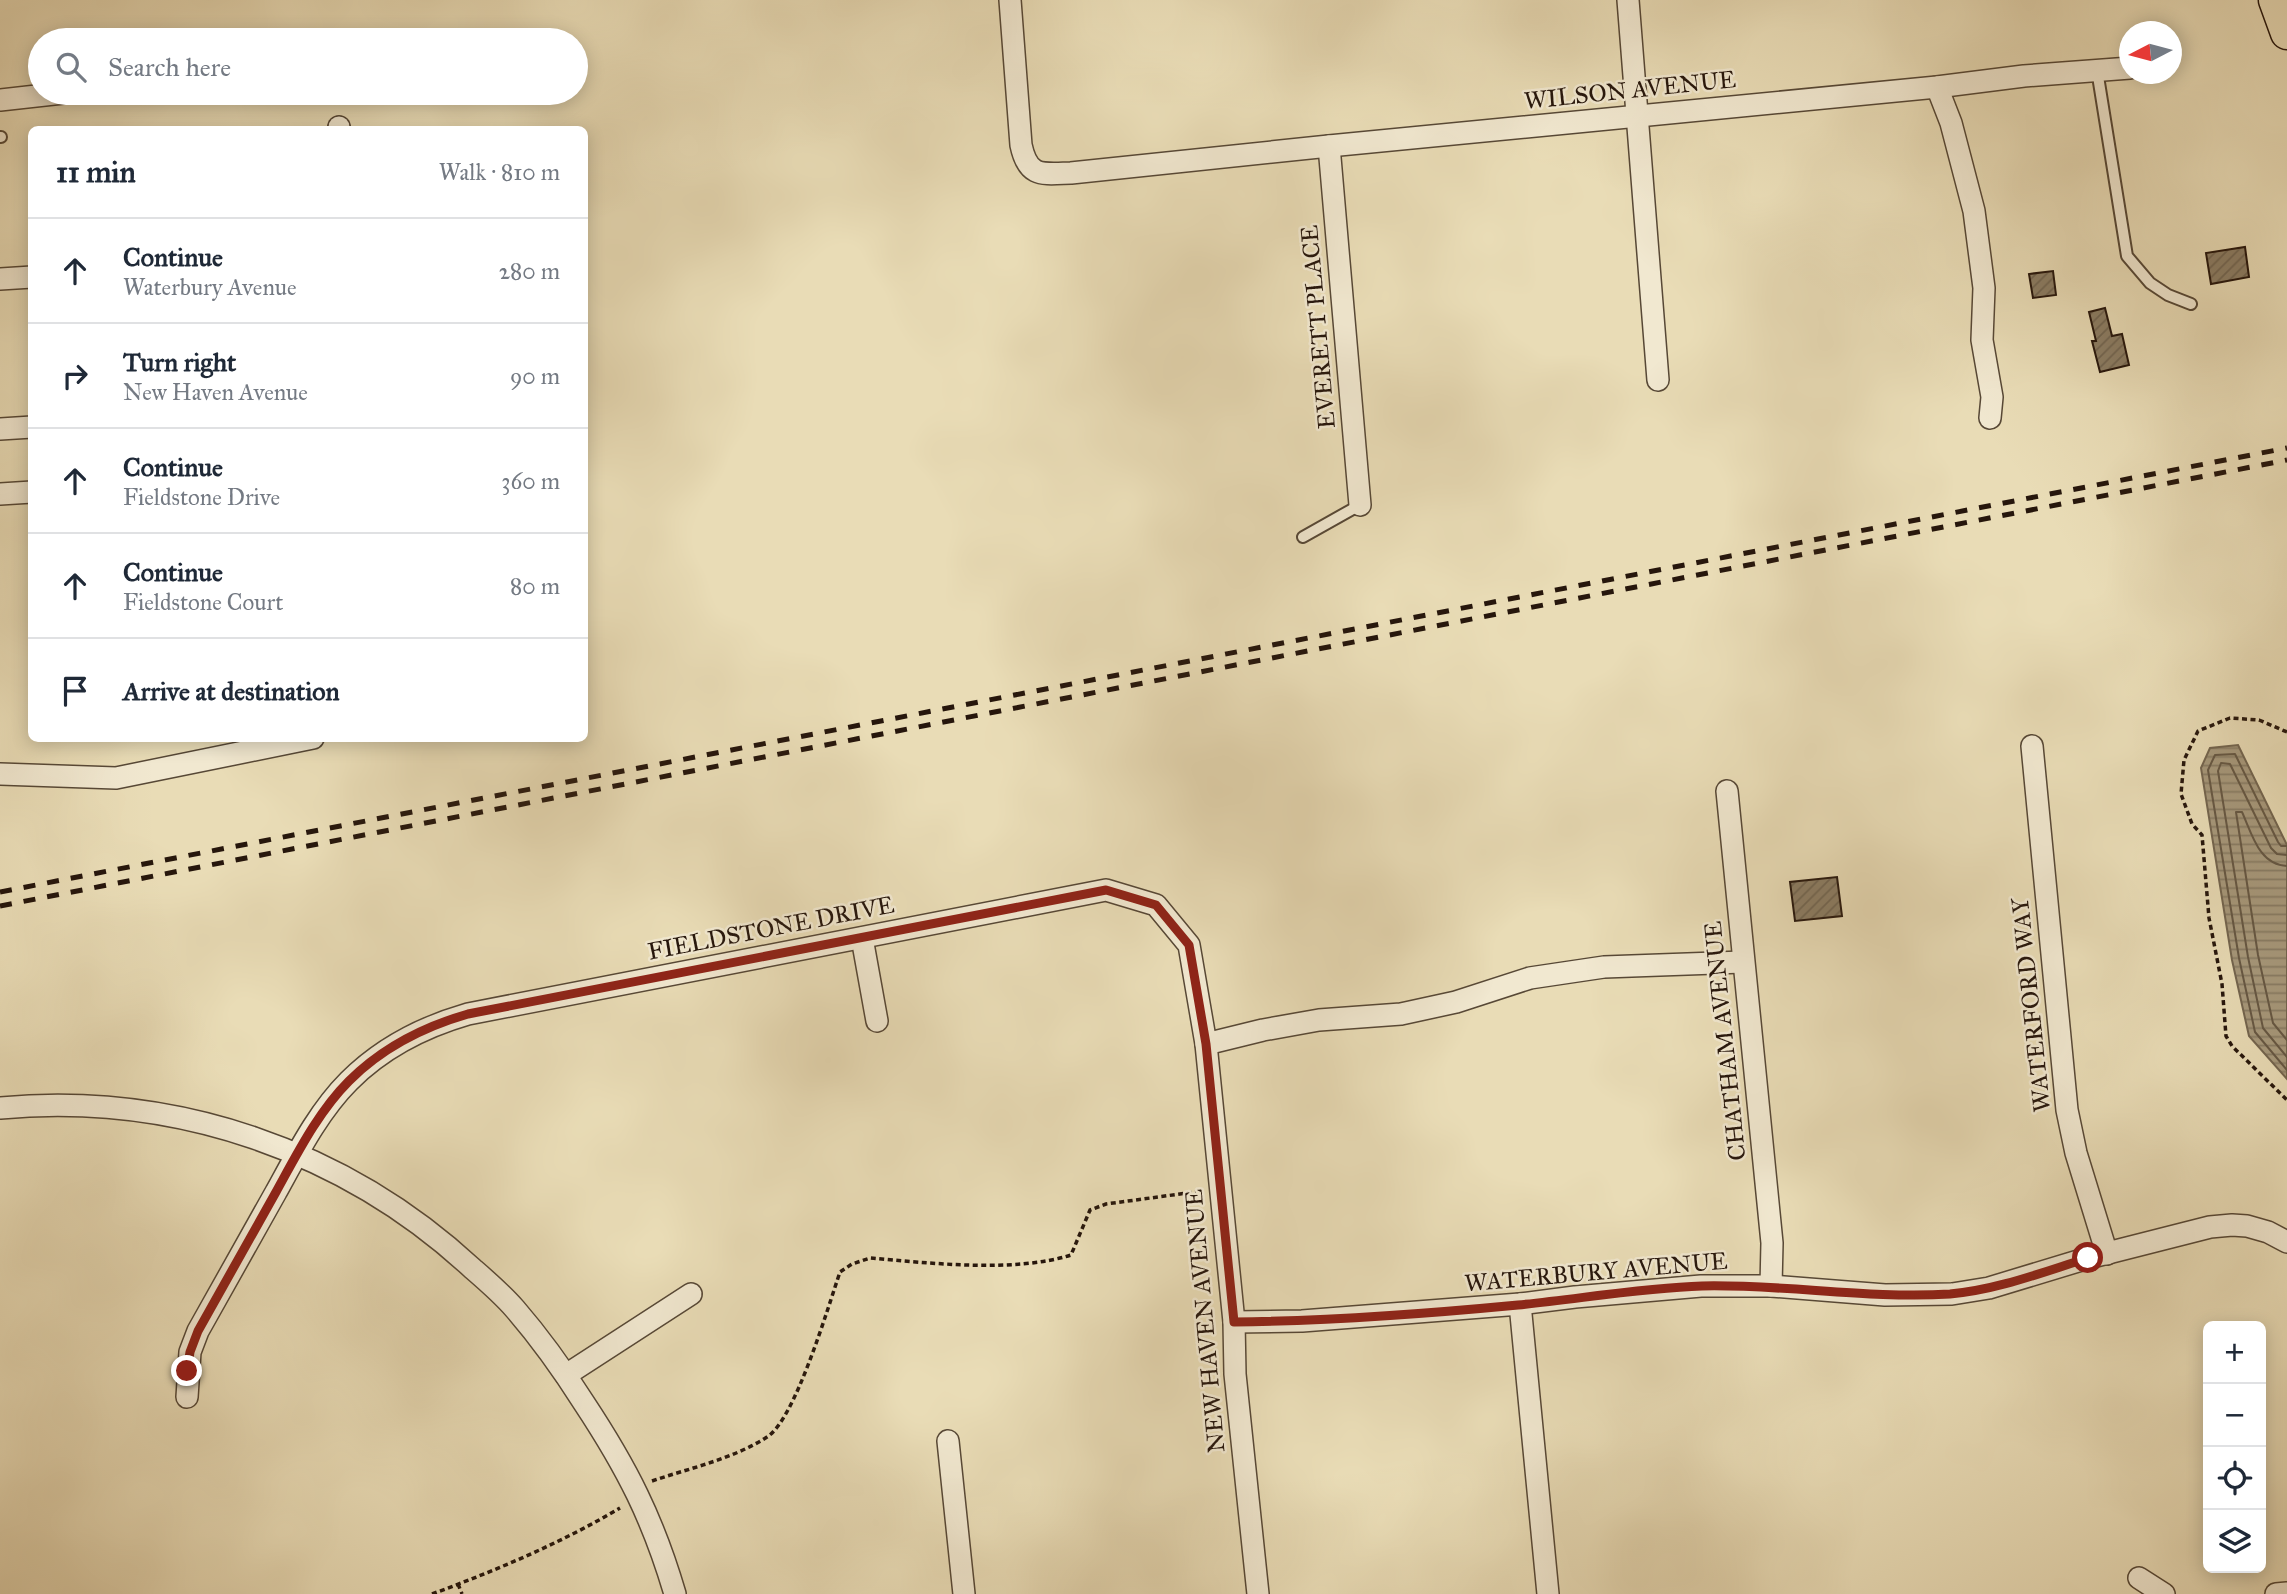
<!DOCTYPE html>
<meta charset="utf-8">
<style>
body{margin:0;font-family:"IM FELL Great Primer",serif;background:#f2f2f3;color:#1f2937}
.controls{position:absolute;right:21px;bottom:21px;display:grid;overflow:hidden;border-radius:10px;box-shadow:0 4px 18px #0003}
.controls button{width:63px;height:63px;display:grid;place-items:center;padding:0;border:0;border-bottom:2px solid #e0e1e3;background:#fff;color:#1f2937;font:35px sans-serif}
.compass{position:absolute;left:2119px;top:21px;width:63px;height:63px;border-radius:50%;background:#fff;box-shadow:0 4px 18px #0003;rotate:264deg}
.stop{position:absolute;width:21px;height:21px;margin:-16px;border:5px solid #8f2418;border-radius:50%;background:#fff}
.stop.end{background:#8f2418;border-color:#fff;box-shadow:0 2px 7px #0008}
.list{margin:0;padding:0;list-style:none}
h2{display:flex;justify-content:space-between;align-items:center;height:91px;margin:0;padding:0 28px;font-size:30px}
h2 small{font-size:23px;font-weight:400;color:#747a83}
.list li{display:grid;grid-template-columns:46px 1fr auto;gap:21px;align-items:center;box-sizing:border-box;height:105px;padding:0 28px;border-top:2px solid #e0e1e3}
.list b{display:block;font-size:26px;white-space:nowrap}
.list p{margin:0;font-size:23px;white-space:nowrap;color:#747a83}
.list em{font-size:23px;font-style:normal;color:#747a83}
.icon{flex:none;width:38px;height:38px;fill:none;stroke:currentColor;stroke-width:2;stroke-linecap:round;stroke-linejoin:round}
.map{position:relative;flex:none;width:2287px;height:1594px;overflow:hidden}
.search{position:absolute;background:#fff;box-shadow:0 4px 18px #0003;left:28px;top:28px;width:560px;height:77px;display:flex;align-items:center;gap:18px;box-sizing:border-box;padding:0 24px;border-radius:38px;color:#747a83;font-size:26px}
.panel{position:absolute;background:#fff;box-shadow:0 4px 18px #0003;left:28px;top:126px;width:560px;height:616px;border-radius:10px}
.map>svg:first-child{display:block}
.water{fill:url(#water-rules);stroke:#73654f;stroke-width:2}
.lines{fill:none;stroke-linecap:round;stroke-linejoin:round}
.shore{stroke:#665844;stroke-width:2}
.building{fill:url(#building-hatch);stroke:#26160c;stroke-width:2}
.lane-casing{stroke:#574836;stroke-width:14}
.street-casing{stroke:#574836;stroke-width:24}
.primary-casing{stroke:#26160c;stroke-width:35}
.path{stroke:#26160c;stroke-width:3.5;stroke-dasharray:5 3.5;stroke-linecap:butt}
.lane{stroke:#f1e8d0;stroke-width:10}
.street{stroke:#f1e8d0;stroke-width:21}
.primary{stroke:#e9dcb6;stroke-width:32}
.rail{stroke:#26160c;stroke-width:5;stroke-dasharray:12 12;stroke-linecap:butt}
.route{stroke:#8f2418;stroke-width:9}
.labels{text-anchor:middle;stroke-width:5;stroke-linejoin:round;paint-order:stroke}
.street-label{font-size:24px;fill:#26160c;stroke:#f1e8d0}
</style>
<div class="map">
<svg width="2287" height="1594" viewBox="0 0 2287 1594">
<defs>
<pattern id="water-rules" width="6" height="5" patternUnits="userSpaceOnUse" patternTransform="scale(1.75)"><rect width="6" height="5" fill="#a7997c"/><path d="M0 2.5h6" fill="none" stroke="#887c64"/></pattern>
<pattern id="building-hatch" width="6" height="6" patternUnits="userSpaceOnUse" patternTransform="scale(1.75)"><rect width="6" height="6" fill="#8b7d64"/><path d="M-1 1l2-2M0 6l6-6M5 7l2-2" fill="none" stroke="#716551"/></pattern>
</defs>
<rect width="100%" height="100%" fill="#e9dcb6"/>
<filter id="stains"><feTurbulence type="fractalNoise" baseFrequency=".00286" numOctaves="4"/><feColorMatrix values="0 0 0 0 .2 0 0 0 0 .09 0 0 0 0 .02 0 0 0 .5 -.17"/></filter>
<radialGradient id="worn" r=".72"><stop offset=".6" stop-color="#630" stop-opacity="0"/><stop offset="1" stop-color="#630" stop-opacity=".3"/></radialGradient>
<path class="water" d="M2238 745 2287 845V1079L2249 1036 2232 960 2201 768 2210 748Z"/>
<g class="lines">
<g class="shore">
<path d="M2287 846H2281L2278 842 2235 754 2215 755 2208 770 2239 958 2255 1032 2287 1070"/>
<path d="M2287 855 2277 854 2271 848 2230 764 2221 763 2218 771 2248 957 2263 1028 2287 1057"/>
<path d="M2287 866C2259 865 2252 834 2242 812H2236L2258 955 2273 1023 2287 1040"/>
</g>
</g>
<g class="building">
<path d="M2245 247 2249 277 2211 284 2206 253Z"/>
<path d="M2053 271 2056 295 2033 298 2029 274Z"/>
<path d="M2105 308 2112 336 2122 334 2129 365 2100 372 2092 341H2096L2089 312Z"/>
<path d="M1837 877 1842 916 1795 921 1790 882Z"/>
</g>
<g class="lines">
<g class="lane-casing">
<g id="lane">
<path d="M2097 70 2127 256 2150 283 2168 295 2191 304"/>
<path d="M0 137H1"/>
<path d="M1303 537 1360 505"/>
</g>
</g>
<g class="street-casing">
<g id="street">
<path d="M1010 0 1021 145C1028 178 1042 174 1071 173L1329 146 1937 87 2024 76 2130 68"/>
<path d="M1628 0 1658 380"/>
<path d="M1937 87 1951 123 1974 211 1984 288 1982 340 1992 397 1990 418"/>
<path d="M0 100 63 93"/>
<path d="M339 127V130"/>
<path d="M1329 146 1360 505"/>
<path d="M0 279 32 277"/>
<path d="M0 429 32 427"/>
<path d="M0 494 32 492"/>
<path d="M2032 746 2067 1110 2076 1153 2107 1254"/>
<path d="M0 774 116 778 313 738"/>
<path d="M1727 791 1772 1243 1771 1286"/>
<path d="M862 938 877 1021"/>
<path d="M1206 1044 1263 1030 1319 1020 1401 1014 1456 1002 1530 978 1604 967 1743 962"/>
<path d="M0 1108C174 1092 345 1150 473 1269 488 1282 502 1294 515 1309 541 1339 563 1370 584 1403 627 1468 653 1519 675 1594"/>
<path d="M1520 1304 1548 1594"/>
<path d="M1234 1322 1302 1321 1520 1304 1575 1297 1701 1286H1771L1885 1295 1952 1294 1989 1288 2088 1258 2210 1227 2232 1225 2247 1226 2268 1232 2287 1242"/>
<path d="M566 1375 691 1294"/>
<path d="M187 1397 190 1352 198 1331C224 1284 250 1238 276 1192 297 1154 318 1112 349 1081 382 1048 423 1027 468 1014L1106 890 1156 905 1189 945 1206 1044 1234 1322 1235 1374 1258 1594"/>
<path d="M948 1441 964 1594"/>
<path d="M2139 1578 2164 1594"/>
<path d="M2276 1594 2287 1593"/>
</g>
</g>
<g class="primary-casing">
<path id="primary" d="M2275 0 2287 33"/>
</g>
<g class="path">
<path d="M2287 732 2259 720 2230 718 2198 731 2184 760 2181 794 2192 824 2202 835 2209 918 2222 984 2226 1036 2232 1046 2287 1100"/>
<path d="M652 1481C690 1468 733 1459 767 1437 795 1420 828 1307 840 1272L852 1264 870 1258C930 1263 1014 1273 1071 1255L1090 1210 1106 1204 1202 1191"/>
<path d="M458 1584 462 1594"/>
<path d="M432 1594C497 1570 561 1543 620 1508"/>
</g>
<use href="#lane" class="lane"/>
<use href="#street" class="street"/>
<use href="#primary" class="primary"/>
<g class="rail">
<path d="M0 892 2287 448"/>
<path d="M0 906 2287 460"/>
</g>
</g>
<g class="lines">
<path class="route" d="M187 1371 190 1352 198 1331C224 1284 250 1238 276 1192 297 1154 318 1112 349 1081 382 1048 423 1027 468 1014L1106 890 1156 905 1189 945 1206 1044 1234 1322C1328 1321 1424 1314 1518 1305 1579 1299 1641 1288 1702 1286 1785 1284 1867 1299 1950 1294 1997 1290 2043 1272 2088 1258"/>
</g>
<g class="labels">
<g class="street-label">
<text transform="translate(1630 90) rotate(-6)" y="8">WILSON AVENUE</text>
<text transform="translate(1318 327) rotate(-95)" y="8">EVERETT PLACE</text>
<text transform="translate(771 928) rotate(-11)" y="8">FIELDSTONE DRIVE</text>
<text transform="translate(2031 1005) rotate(-96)" y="8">WATERFORD WAY</text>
<text transform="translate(1725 1041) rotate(-96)" y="8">CHATHAM AVENUE</text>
<text transform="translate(1596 1272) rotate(-5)" y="8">WATERBURY AVENUE</text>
<text transform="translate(1205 1321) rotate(-95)" y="8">NEW HAVEN AVENUE</text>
</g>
</g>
<rect width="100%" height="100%" filter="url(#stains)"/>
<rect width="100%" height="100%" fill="url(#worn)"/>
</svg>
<div class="controls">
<button>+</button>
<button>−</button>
<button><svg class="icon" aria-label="locate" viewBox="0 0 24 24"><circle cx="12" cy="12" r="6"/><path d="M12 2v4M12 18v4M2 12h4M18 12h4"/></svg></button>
<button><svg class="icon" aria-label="layers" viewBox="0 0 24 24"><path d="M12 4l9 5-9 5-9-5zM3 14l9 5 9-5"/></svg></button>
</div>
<svg class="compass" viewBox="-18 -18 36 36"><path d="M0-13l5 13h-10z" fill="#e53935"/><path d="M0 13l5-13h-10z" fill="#747a83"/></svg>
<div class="stop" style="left:2088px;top:1258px"></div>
<div class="stop end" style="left:187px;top:1371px"></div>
<div class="search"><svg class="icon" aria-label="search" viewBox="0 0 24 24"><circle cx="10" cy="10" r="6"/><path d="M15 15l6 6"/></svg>Search here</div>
<section class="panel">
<h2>11 min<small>Walk · 810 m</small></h2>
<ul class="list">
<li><svg class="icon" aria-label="ahead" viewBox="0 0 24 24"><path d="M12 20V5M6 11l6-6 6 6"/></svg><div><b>Continue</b><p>Waterbury Avenue</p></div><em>280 m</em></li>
<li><svg class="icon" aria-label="right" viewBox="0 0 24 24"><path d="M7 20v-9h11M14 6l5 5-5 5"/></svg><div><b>Turn right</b><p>New Haven Avenue</p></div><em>90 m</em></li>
<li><svg class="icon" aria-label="ahead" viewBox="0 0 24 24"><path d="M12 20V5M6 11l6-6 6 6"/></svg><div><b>Continue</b><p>Fieldstone Drive</p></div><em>360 m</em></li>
<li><svg class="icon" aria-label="ahead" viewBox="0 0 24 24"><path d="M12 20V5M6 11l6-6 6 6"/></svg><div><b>Continue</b><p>Fieldstone Court</p></div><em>80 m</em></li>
<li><svg class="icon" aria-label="arrive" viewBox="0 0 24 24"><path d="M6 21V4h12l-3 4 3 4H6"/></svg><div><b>Arrive at destination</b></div></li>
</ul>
</section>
</div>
